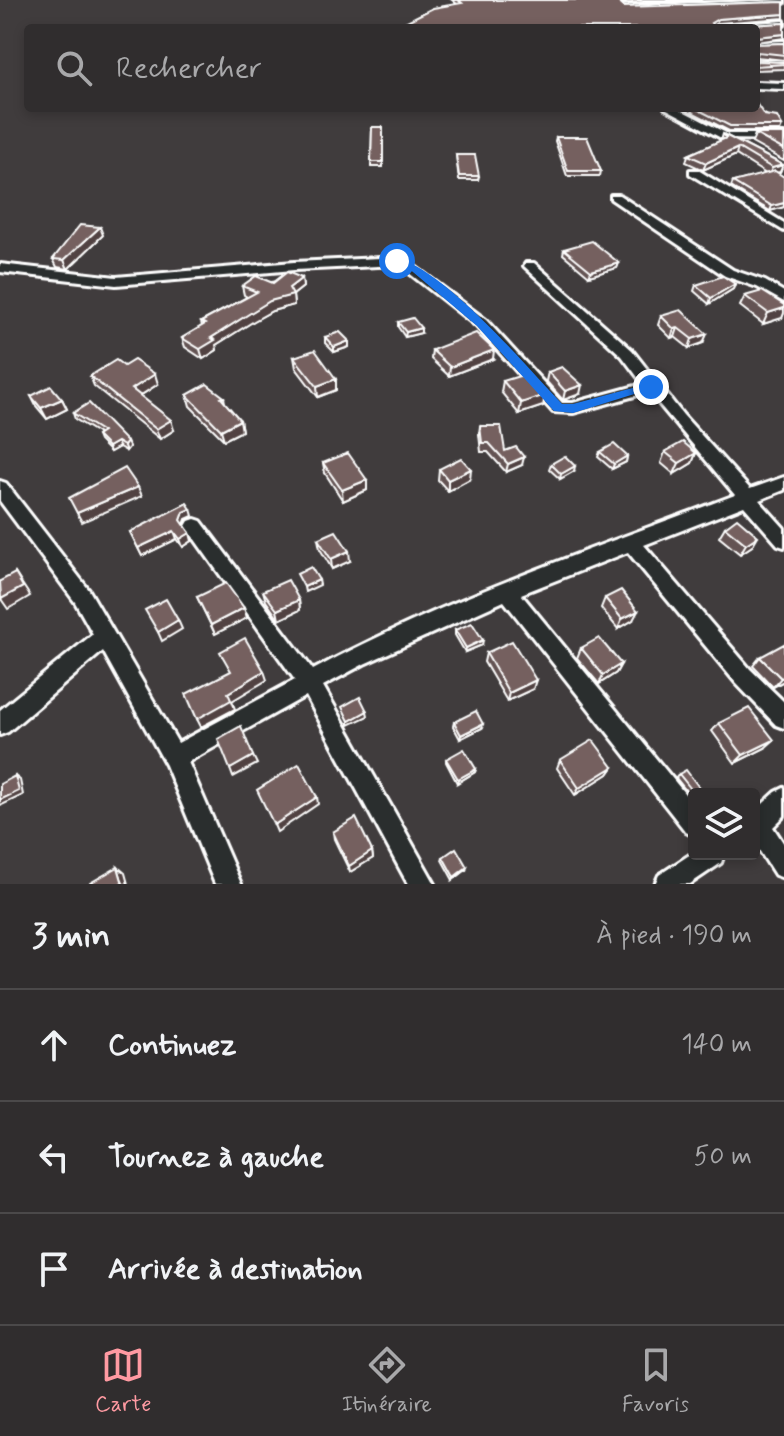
<!DOCTYPE html>
<html lang="fr">
<meta charset="utf-8">
<style>
body{margin:0;font-family:Mynerve,sans-serif;background:#3c393a;color:#f1f3f6}
.controls{position:absolute;right:24px;bottom:24px;display:grid;overflow:hidden;border-radius:8px;box-shadow:0 4px 12px #0003}
.controls button{width:72px;height:72px;display:grid;place-items:center;padding:0;border:0;border-bottom:2px solid #4b494a;background:#302d2e;color:#f1f3f6;font:40px sans-serif}
.stop{position:absolute;width:24px;height:24px;margin:-18px;border:6px solid #1a73e8;border-radius:50%;background:#fff}
.stop.end{background:#1a73e8;border-color:#fff;box-shadow:0 2px 8px #0008}
.list{margin:0;padding:0;list-style:none}
h2{display:flex;justify-content:space-between;align-items:center;height:104px;margin:0;padding:0 32px;font-size:34px}
h2 small{font-size:26px;font-weight:400;color:#a8a8aa}
.list li{display:grid;grid-template-columns:52px 1fr auto;gap:24px;align-items:center;box-sizing:border-box;height:112px;padding:0 32px;border-top:2px solid #4b494a}
.list b{display:block;font-size:30px;white-space:nowrap}
.list em{font-size:26px;font-style:normal;color:#a8a8aa}
.icon{flex:none;width:44px;height:44px;fill:none;stroke:currentColor;stroke-width:2;stroke-linecap:round;stroke-linejoin:round}
.map{position:relative;flex:none;width:784px;height:884px;overflow:hidden}
.search{position:absolute;background:#302d2e;box-shadow:0 4px 12px #0003;left:24px;right:24px;top:24px;height:88px;display:flex;align-items:center;gap:20px;box-sizing:border-box;padding:0 28px;border-radius:8px;color:#a8a8aa;font-size:30px}
.sheet{height:440px;background:#302d2e}
nav{display:flex;justify-content:space-around;align-items:center;box-sizing:border-box;height:112px;border-top:2px solid #4b494a;background:#302d2e;font-size:22px;color:#a8a8aa}
nav a{display:grid;justify-items:center;gap:4px}
nav .on{color:#ff9aa2}
.map>svg:first-child{display:block}
.lines{fill:none;stroke-linecap:round;stroke-linejoin:round}
.minor-casing{stroke:#fff;stroke-width:6}
.minor{fill:#2a2d2e;fill-rule:evenodd}
.wall{fill:#645352;stroke:#fff;stroke-width:2}
.shaded-wall{fill:#514342;stroke:#fff;stroke-width:2}
.building{fill:#74605f;stroke:#fff;stroke-width:2}
.route{fill:#1a73e8}
</style>
<div class="map">
<svg width="784" height="884" viewBox="0 0 784 884">
<rect width="100%" height="100%" fill="#403c3d"/>
<filter id="ink" filterUnits="userSpaceOnUse"><feTurbulence type="fractalNoise" baseFrequency=".0125" numOctaves="2"/><feDisplacementMap in="SourceGraphic" scale="16" xChannelSelector="R" yChannelSelector="G"/><feConvolveMatrix kernelMatrix="1 2 1 2 8 2 1 2 1" color-interpolation-filters="sRGB"/></filter>
<g filter="url(#ink)">
<g class="lines">
<g class="minor-casing">
<g id="minor">
<path d="M784 0V3L623 8 620 6Z"/>
<path d="M784 21V25L713 28 717 26Z"/>
<path d="M784 41V45L756 46V42Z"/>
<rect x="756" y="60" width="28" height="4"/>
<path d="M756 82 784 83V89L756 88Z"/>
<path d="M665 108H677L728 134H784V140L723 139Z"/>
<path d="M690 170H698L784 223V231L690 174Z"/>
<path d="M611 195H619L733 270 765 281 784 292V302L757 287 725 276 611 199Z"/>
<path d="M402 257 486 320 562 403H573L643 384 622 356 524 266 526 263H534L632 350 683 415 750 489 784 477V490L759 500 784 528V547L778 545 744 506 644 545 750 669 784 702V728L776 725 736 683 628 552 521 594 694 805V836L686 832 504 601 364 664 323 686 435 884H408L306 696 188 762 241 884H215L166 765 103 651 8 732 0 735V710L93 634 75 602 0 501V481L6 483 89 590 178 743 295 680 189 531 186 526 189 521 195 519 201 521 313 670C447 598 593 549 735 495L649 392 573 413 553 412 476 326 399 265 294 270 116 285 0 272V264L116 277 294 262Z"/>
<path d="M784 788V816L773 827 784 844V878L775 875 754 842V812L776 792Z"/>
<path d="M694 852V854H724L721 863 690 884H655L659 875Z"/>
</g>
</g>
<use href="#minor" class="minor"/>
</g>
<g class="wall">
<path d="M452 0H702L620 3 624 7 784 2V19L717 23 713 25 714 27 784 23V38L756 42 758 44 784 43V60L757 57 756 28H393L457 4Z"/>
<path d="M756 61 784 62V69L756 70Z"/>
<path d="M554 108H588L557 111Z"/>
<path d="M694 108H756L782 126 780 131H729L692 112Z"/>
<path d="M372 127H383V167H371Z"/>
<path d="M723 134 783 165 780 172 777 173 784 207 770 211 731 187 733 182 766 174 736 155 703 170 686 162 688 155 721 141Z"/>
<path d="M755 134H784V161L752 143Z"/>
<path d="M556 137 601 171 600 176H567L555 141Z"/>
<path d="M456 155 479 176 478 180H459Z"/>
<path d="M103 235 68 269 57 267 53 259Z"/>
<path d="M564 249 619 263 617 268 589 276 563 254Z"/>
<path d="M302 278 303 287 293 295 294 305 272 311 254 321 216 345 217 350 203 359 185 347 182 338 202 326 201 322 247 297 244 295 242 286Z"/>
<path d="M735 284 733 289 709 304 694 291 696 285Z"/>
<path d="M745 296 784 305V313L782 318 763 324 740 306Z"/>
<path d="M661 316 703 343 689 348 675 337 671 338 658 325Z"/>
<path d="M398 322 421 333 405 337 398 327Z"/>
<path d="M325 337 349 341V347L334 352 325 343Z"/>
<path d="M432 350 493 359 449 376 431 359Z"/>
<path d="M294 357 336 379V390L318 397 296 368Z"/>
<path d="M124 366 158 384 140 396 174 430 160 439 94 386 90 376Z"/>
<path d="M548 372 580 394 563 400 546 381Z"/>
<path d="M503 381 545 395 543 406 519 414 501 392Z"/>
<path d="M187 395 224 397 225 403 240 420 242 431 224 440 190 406Z"/>
<path d="M31 396 62 399 67 409 47 419 36 406Z"/>
<path d="M73 413 127 442 129 447 126 451 119 447 110 452 99 441 97 436 99 434 75 419Z"/>
<path d="M480 426 505 451 522 465 506 472 488 452H481L479 434Z"/>
<path d="M600 452 627 456 626 462 612 469 598 457Z"/>
<path d="M665 452 696 453 692 463 674 474 661 463Z"/>
<path d="M323 463 367 480V490L343 501 325 473Z"/>
<path d="M551 464 574 471 560 479 549 469Z"/>
<path d="M439 469 470 479 448 491 438 480Z"/>
<path d="M193 516 186 519 184 525 190 533 192 541 183 547 177 539 142 556 130 532Z"/>
<path d="M725 527 752 546 740 554 719 537Z"/>
<path d="M318 539 350 561 332 569 320 549Z"/>
<path d="M263 591 299 600 300 610 279 620 266 601Z"/>
<path d="M197 597 244 608 247 618 215 634Z"/>
<path d="M605 598 633 620 618 629 601 608Z"/>
<path d="M455 630 482 645 465 652 455 635Z"/>
<path d="M581 648 621 664 616 673 599 684 577 658Z"/>
<path d="M486 653 533 689 507 701 484 662Z"/>
<path d="M760 657 784 681 773 687 753 666Z"/>
<path d="M454 722 482 728 460 739 453 726Z"/>
<path d="M719 723 765 748 735 763 712 731Z"/>
<path d="M446 759 476 769 475 772 457 783 446 762Z"/>
<path d="M560 760 613 767 608 774 575 795 557 768Z"/>
<path d="M679 774 701 790 697 794H694V796L692 798 676 778Z"/>
<path d="M333 832 372 851 373 858 350 872 334 839Z"/>
<path d="M443 857 466 870 453 880 442 860Z"/>
</g>
<g class="shaded-wall">
<path d="M784 14V18L717 23 710 27 711 23 718 19Z"/>
<path d="M784 34V38L756 42V37Z"/>
<path d="M738 148 736 155 703 170 706 163Z"/>
<path d="M783 165 780 172 769 175 772 168Z"/>
<path d="M784 203V207L770 211 772 206Z"/>
<path d="M100 227 103 235 68 269 64 260Z"/>
<path d="M619 263 617 268 589 276 591 271Z"/>
<path d="M302 278 303 287 293 295 294 305 272 311 254 321 216 345 217 350 203 359 200 349 211 338 289 288Z"/>
<path d="M735 284 733 289 709 304 711 298Z"/>
<path d="M784 308V313L782 318 763 324 768 313Z"/>
<path d="M421 328V333L405 337 406 332Z"/>
<path d="M678 328 675 337 671 338 674 329Z"/>
<path d="M707 334 703 343 689 348 692 339Z"/>
<path d="M349 341V347L334 352V347Z"/>
<path d="M494 350 493 359 449 376 450 367Z"/>
<path d="M155 374 158 384 135 399 132 389Z"/>
<path d="M336 379V390L318 397 317 386Z"/>
<path d="M582 385 580 394 563 400 565 391Z"/>
<path d="M545 395 543 406 519 414 521 403Z"/>
<path d="M62 399 67 409 47 419 41 408Z"/>
<path d="M171 420 174 430 160 439 156 429Z"/>
<path d="M240 420 242 431 224 440 221 430Z"/>
<path d="M117 442 119 447 110 452 108 447Z"/>
<path d="M127 442 129 447 126 451 124 446Z"/>
<path d="M696 453 692 463 674 474 679 463Z"/>
<path d="M627 456 626 462 612 469 614 464Z"/>
<path d="M524 457 522 465 506 472 508 464Z"/>
<path d="M575 466 574 471 560 479 561 474Z"/>
<path d="M471 469 470 479 448 491V480Z"/>
<path d="M367 480V490L343 501 342 490Z"/>
<path d="M138 487 142 496 82 522 77 513Z"/>
<path d="M191 509 193 516 186 519 183 528 181 520 184 512Z"/>
<path d="M174 531 177 539 142 556 138 548Z"/>
<path d="M190 533 192 541 183 547 180 539Z"/>
<path d="M758 536 752 546 740 554 746 544Z"/>
<path d="M349 551 350 561 332 569 331 559Z"/>
<path d="M15 573 30 596 8 609 1 599Z"/>
<path d="M319 580 320 585 305 592 304 587Z"/>
<path d="M299 600 300 610 279 620 277 610Z"/>
<path d="M244 608 247 618 215 634 211 625Z"/>
<path d="M638 611 633 620 618 629 622 619Z"/>
<path d="M178 620 182 629 162 641 158 632Z"/>
<path d="M483 640 482 645 465 652 466 648Z"/>
<path d="M621 664 616 673 599 684 603 675Z"/>
<path d="M264 671 267 680 232 701 235 709 201 727 197 719 228 693Z"/>
<path d="M784 677V681L773 687 781 678Z"/>
<path d="M536 680 533 689 507 701 509 693Z"/>
<path d="M367 711 368 716 349 725V721Z"/>
<path d="M483 724 482 728 460 739 461 735Z"/>
<path d="M774 740 765 748 735 763 743 755Z"/>
<path d="M253 756 257 764 233 777 230 769Z"/>
<path d="M613 767 608 774 575 795 579 788Z"/>
<path d="M476 769 475 772 457 783 458 779Z"/>
<path d="M15 776 20 780 23 795 2 805 0 804V800Z"/>
<path d="M317 797 318 804 277 832 274 825Z"/>
<path d="M372 851 373 858 350 872 349 866Z"/>
<path d="M118 867 125 873 128 884H123Z"/>
<path d="M467 867 466 870 453 880 454 877Z"/>
</g>
<g class="building">
<path d="M458 0H620L618 2 624 7 784 2V14L718 19 711 23 714 27 784 23V34L756 37V28H393L433 8 462 3Z"/>
<path d="M756 41 758 44 784 43V55L758 52 756 59Z"/>
<path d="M756 61 784 62V64L756 66Z"/>
<path d="M756 103 764 115 777 117 782 126H730L695 108H756Z"/>
<path d="M372 127H383V162H371Z"/>
<path d="M723 134 783 165 772 168 738 148 706 163 688 155 726 138Z"/>
<path d="M755 134H784V150Z"/>
<path d="M556 137H587L601 171H568Z"/>
<path d="M456 155H475L479 176H459Z"/>
<path d="M775 171 784 177V203L772 206 733 182Z"/>
<path d="M80 225 100 227 64 260 53 259Z"/>
<path d="M592 241 619 263 591 271 564 249Z"/>
<path d="M287 272 302 278 289 288 293 295 270 301 252 312 211 338 215 340 200 349 182 338 205 324 201 322 257 292 242 286 256 276 273 283Z"/>
<path d="M723 276 735 284 711 298 696 285Z"/>
<path d="M762 291 784 305V308L768 313 745 296Z"/>
<path d="M681 310 707 334 692 339 678 328 674 329 661 316Z"/>
<path d="M413 318 421 328 406 332 398 322Z"/>
<path d="M340 332 349 341 334 347 325 337Z"/>
<path d="M476 333 494 350 450 367 432 350Z"/>
<path d="M315 350 336 379 317 386 294 357Z"/>
<path d="M116 360 124 366 134 360 155 374 132 389 171 420 156 429 90 376Z"/>
<path d="M562 367 582 385 565 391 548 372Z"/>
<path d="M526 374 545 395 521 403 503 381Z"/>
<path d="M207 384 224 397 221 398 240 420 221 430 187 395Z"/>
<path d="M51 386 62 399 41 408 31 396Z"/>
<path d="M89 403 127 442 124 446 117 442 108 447 97 436 103 432 73 413Z"/>
<path d="M480 426H501L505 451 516 447 524 457 508 464 489 443H482Z"/>
<path d="M683 442 696 453 679 463 665 452Z"/>
<path d="M614 444 627 456 614 464 600 452Z"/>
<path d="M348 453 367 480 342 490 323 463Z"/>
<path d="M565 456 575 466 561 474 551 464Z"/>
<path d="M461 458 471 469 448 480 439 469Z"/>
<path d="M125 468 138 487 77 513 69 498Z"/>
<path d="M187 503 191 509 184 512 181 520 190 533 180 539 174 531 138 548 130 532Z"/>
<path d="M737 518 758 536 746 544 725 527Z"/>
<path d="M336 531 349 551 331 559 318 539Z"/>
<path d="M311 567 319 580 304 587 297 574Z"/>
<path d="M15 573 23 587 1 599 0 581Z"/>
<path d="M288 580 299 600 277 610 263 591Z"/>
<path d="M226 583 244 608 211 625 197 597Z"/>
<path d="M621 590 638 611 622 619 605 598Z"/>
<path d="M166 599 178 620 158 632 145 610Z"/>
<path d="M472 623 483 640 466 648 455 630Z"/>
<path d="M245 638 264 671 228 693 231 700 197 719 186 694 231 671 220 652Z"/>
<path d="M599 638 621 664 603 675 581 648Z"/>
<path d="M512 641 536 680 509 693 486 653Z"/>
<path d="M784 644V677L781 678 760 657Z"/>
<path d="M360 697 367 711 349 721 342 707Z"/>
<path d="M749 708 774 740 743 755 719 723Z"/>
<path d="M476 711 483 724 461 735 454 722Z"/>
<path d="M241 726 253 756 230 769 218 739Z"/>
<path d="M593 740 613 767 579 788 560 760Z"/>
<path d="M464 749 476 769 458 779 446 759Z"/>
<path d="M299 764 317 797 274 825 257 790Z"/>
<path d="M686 770 701 790 695 794 679 774Z"/>
<path d="M15 776 19 791 0 800V784Z"/>
<path d="M356 818 372 851 349 866 333 832Z"/>
<path d="M456 848 467 867 454 877 443 857Z"/>
<path d="M118 867 123 884H90V883Z"/>
</g>
</g>
<path class="route" d="M397 258C446 271 525 365 562 404H573L651 383 657 387 573 413 554 411 477 326 407 267 394 263Z"/>
</svg>
<div class="controls">
<button><svg class="icon" aria-label="layers" viewBox="0 0 24 24"><path d="M12 4l9 5-9 5-9-5zM3 14l9 5 9-5"/></svg></button>
</div>
<div class="stop" style="left:397px;top:261px"></div>
<div class="stop end" style="left:651px;top:387px"></div>
<div class="search"><svg class="icon" aria-label="search" viewBox="0 0 24 24"><circle cx="10" cy="10" r="6"/><path d="M15 15l6 6"/></svg>Rechercher</div>
</div>
<section class="sheet">
<h2>3 min<small>À pied · 190 m</small></h2>
<ul class="list">
<li><svg class="icon" aria-label="ahead" viewBox="0 0 24 24"><path d="M12 20V5M6 11l6-6 6 6"/></svg><div><b>Continuez</b></div><em>140 m</em></li>
<li><svg class="icon" aria-label="left" viewBox="0 0 24 24"><path d="M17 20v-9H6M10 6l-5 5 5 5"/></svg><div><b>Tournez à gauche</b></div><em>50 m</em></li>
<li><svg class="icon" aria-label="arrive" viewBox="0 0 24 24"><path d="M6 21V4h12l-3 4 3 4H6"/></svg><div><b>Arrivée à destination</b></div></li>
</ul>
</section>
<nav>
<a class="on"><svg class="icon" aria-label="map" viewBox="0 0 24 24"><path d="M3 6l6-2 6 2 6-2v14l-6 2-6-2-6 2zM9 4v14M15 6v14"/></svg>Carte</a>
<a><svg class="icon" aria-label="directions" viewBox="0 0 24 24"><path d="M12 3l9 9-9 9-9-9zM9 14v-3h6M13 9l2 2-2 2"/></svg>Itinéraire</a>
<a><svg class="icon" aria-label="saved" viewBox="0 0 24 24"><path d="M7 4h10v16l-5-4-5 4z"/></svg>Favoris</a>
</nav>
